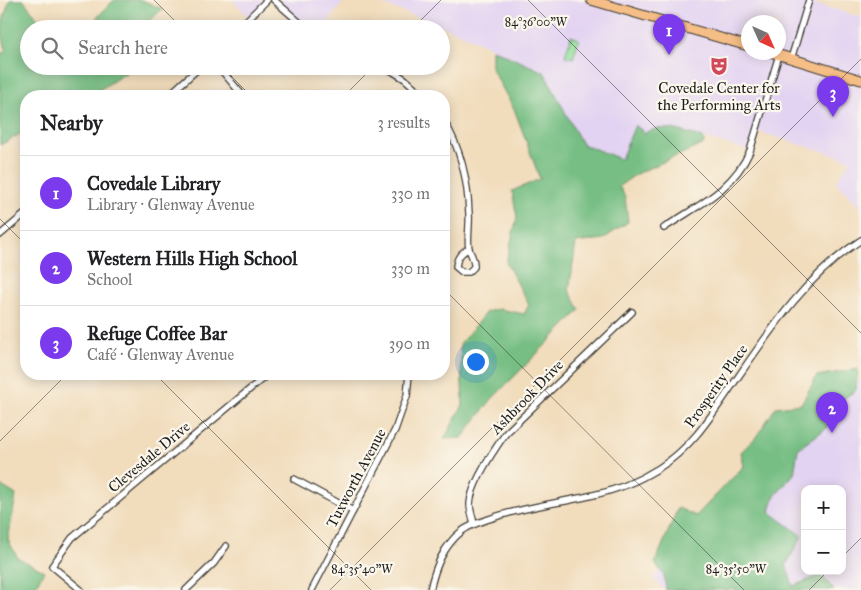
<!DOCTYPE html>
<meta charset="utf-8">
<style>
body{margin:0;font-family:"IM FELL Great Primer",serif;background:#f2f2f2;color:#202124}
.controls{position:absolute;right:15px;bottom:15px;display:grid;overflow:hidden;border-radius:10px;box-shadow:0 2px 12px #0003}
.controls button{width:45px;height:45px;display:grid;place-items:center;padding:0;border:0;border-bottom:1px solid #e0e0e0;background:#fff;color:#202124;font:25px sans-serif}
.compass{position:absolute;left:741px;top:15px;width:45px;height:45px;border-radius:50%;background:#fff;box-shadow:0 2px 12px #0003;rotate:135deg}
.you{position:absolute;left:475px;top:361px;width:18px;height:18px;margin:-12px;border:4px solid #fff;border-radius:50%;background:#1a73e8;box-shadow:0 0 0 8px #1a73e833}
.badge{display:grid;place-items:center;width:32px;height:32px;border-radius:50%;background:#7c3aed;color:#fff;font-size:16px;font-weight:700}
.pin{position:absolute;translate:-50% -41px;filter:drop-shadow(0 1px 2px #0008)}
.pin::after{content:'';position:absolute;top:26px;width:18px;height:15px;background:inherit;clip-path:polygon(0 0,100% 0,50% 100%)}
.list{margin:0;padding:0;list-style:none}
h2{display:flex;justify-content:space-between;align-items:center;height:65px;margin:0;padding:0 20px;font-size:21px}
h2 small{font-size:16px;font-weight:400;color:#757577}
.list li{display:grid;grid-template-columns:32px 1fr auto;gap:15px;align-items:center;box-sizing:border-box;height:75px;padding:0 20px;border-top:1px solid #e0e0e0}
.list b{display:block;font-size:19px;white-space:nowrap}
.list p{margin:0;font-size:16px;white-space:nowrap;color:#757577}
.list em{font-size:16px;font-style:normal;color:#757577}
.icon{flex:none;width:28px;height:28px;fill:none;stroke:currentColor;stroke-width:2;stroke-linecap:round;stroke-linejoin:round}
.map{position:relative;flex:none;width:861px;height:590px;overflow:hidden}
.search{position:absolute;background:#fff;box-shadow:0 2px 12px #0003;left:20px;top:20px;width:430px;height:55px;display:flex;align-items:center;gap:12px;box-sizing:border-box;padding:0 18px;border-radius:28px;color:#757577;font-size:19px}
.panel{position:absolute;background:#fff;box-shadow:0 2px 12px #0003;left:20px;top:90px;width:430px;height:290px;border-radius:20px}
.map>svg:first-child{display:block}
.built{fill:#e3d3f2;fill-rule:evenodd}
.green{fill:#93df9b;stroke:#587e5c}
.forest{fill:#76be83;stroke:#496d50}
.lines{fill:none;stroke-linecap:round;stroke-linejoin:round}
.street-casing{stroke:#3c3934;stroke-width:8}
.primary-casing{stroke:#3c3934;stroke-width:11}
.street{stroke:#fff;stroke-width:5.5}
.primary{stroke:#f6be87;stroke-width:9}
.ticks{fill:none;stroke:#1c1c1c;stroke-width:1;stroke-opacity:0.45}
.labels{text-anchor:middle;stroke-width:4.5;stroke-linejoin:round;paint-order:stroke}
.poi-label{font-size:15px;fill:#1c1c1c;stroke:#fbf7ec}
.street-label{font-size:15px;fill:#1c1c1c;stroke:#fbf7ec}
.ticks-label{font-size:12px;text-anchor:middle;fill:#1c1c1c;stroke:#fbf7ec;stroke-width:4.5;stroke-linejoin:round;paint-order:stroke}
</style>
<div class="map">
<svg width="861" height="590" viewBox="0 0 861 590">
<rect width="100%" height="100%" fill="#fbf7ec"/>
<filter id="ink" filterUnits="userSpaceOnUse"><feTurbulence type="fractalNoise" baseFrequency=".02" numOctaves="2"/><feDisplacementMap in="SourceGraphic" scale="10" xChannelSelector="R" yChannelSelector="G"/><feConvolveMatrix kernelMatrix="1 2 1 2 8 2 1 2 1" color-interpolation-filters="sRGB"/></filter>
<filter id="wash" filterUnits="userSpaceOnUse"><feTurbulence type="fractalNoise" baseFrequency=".0096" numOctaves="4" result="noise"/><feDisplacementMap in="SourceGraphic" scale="20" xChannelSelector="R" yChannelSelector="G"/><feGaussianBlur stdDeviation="1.12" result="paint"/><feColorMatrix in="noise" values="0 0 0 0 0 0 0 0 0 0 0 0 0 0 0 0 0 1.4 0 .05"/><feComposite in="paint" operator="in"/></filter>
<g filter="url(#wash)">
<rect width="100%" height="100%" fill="#f1dcbb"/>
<g class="built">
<path d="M232 0H267L249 17Z"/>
<path d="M274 0H345L322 29H307Z"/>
<path d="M371 0H802L861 17V207L836 182 851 160 756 131 750 151 672 129 621 159 582 144 544 72 450 29ZM748 22H778V52H748Z"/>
<path d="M861 378V590H664L653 578ZM805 489H842V571H805Z"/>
</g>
<path class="green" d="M571 36 579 39 573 58 565 56Z"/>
<g class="forest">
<path d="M10 0H23L47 29H29V66H126L127 72 90 96H26V131L0 145V54L6 51C0 24 1 25 10 0Z"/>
<path d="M114 0H142L162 9 142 29H86Z"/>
<path d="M492 49 544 72 582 144 621 159 635 125 645 133C664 123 683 132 703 138L704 144 638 173 619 186 625 197 628 222 603 239 576 243 569 290 580 310 491 400 462 438 444 439 463 405 460 344 486 312 499 309 524 314 529 305 506 262 517 217 512 191 540 179 515 111 492 69Z"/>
<path d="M858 369 856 390 840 401 828 427 798 449 794 474 774 497 770 512 802 536 786 565 793 586 821 575 834 590H666L664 575 655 563 678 508 696 516 744 466 741 452 756 437 776 407 801 404 817 376Z"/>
<path d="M0 485 16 495 8 540 18 558 44 571 33 590H0Z"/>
</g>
</g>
<g filter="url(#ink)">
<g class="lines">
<g class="street-casing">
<g id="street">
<path d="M274 0 307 29"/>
<path d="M238 29 267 0"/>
<path d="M791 59 809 0"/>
<path d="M218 66 243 96"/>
<path d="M384 66 405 79 424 96"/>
<path d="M168 96 201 66"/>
<path d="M444 121C461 149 468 182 469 214 470 224 467 240 469 249 471 256 475 259 474 267L469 272H462L456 267C457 257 460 254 469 248"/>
<path d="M664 228C698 205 732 191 750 151L779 55"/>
<path d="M0 235 26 213"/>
<path d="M294 479 353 511"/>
<path d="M474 524C473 518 470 511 470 504 471 485 494 450 506 433L632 312"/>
<path d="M81 590 52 566 72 538 268 374"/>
<path d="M186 590 214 563 226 546"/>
<path d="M312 590 395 430 407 396 409 374"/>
<path d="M430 590C435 568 443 546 462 531 470 525 480 522 489 519 523 507 554 504 589 496 614 491 637 482 659 468 693 447 713 413 736 380 771 329 807 275 861 240"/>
</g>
</g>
<g class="primary-casing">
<g id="primary">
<path d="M591 0 748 46"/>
<path d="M770 52 861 80"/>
</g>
</g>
<use href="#street" class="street"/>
<use href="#primary" class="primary"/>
</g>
</g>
<path class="ticks" d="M154 0 183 29M528 0 861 333M412 29 441 0M221 66 251 96M344 96 374 66M0 219 26 245M444 289 744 590M155 374 371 590M0 441 67 374M842 557 861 538M330 590 861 59M809 590 828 571"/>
<defs>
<g id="theatre-bare" transform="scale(1.5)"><path d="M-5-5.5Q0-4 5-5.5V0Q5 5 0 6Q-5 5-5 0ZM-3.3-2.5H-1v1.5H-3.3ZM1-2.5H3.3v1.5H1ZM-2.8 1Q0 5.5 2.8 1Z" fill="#d1495b" stroke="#fbf7ec" stroke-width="2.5" paint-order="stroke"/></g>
</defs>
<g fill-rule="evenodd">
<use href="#theatre-bare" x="719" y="66"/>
</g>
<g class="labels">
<g class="poi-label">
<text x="719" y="93">Covedale Center for<tspan x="719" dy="17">the Performing Arts</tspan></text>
</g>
<g class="street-label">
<text transform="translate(716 386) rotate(-55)" y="5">Prosperity Place</text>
<text transform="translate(527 397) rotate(-46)" y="5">Ashbrook Drive</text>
<text transform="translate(149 457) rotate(-40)" y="5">Clevesdale Drive</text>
<text transform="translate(356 478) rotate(-62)" y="5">Tuxworth Avenue</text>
</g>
</g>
<g class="ticks-label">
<text x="536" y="26">84°36'00"W</text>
<text x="362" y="573">84°35'40"W</text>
<text x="736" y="573">84°35'50"W</text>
</g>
</svg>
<div class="controls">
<button>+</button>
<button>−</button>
</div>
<svg class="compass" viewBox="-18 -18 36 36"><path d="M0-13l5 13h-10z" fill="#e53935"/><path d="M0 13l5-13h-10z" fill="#757577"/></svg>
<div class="you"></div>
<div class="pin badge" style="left:669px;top:55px">1</div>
<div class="pin badge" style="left:832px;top:433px">2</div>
<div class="pin badge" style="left:833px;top:117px">3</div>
<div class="search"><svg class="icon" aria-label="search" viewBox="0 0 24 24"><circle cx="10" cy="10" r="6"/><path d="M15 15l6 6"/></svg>Search here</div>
<section class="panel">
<h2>Nearby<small>3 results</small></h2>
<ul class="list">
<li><span class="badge">1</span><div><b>Covedale Library</b><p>Library · Glenway Avenue</p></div><em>330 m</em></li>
<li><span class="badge">2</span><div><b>Western Hills High School</b><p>School</p></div><em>330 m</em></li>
<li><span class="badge">3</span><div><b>Refuge Coffee Bar</b><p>Café · Glenway Avenue</p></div><em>390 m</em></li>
</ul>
</section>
</div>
